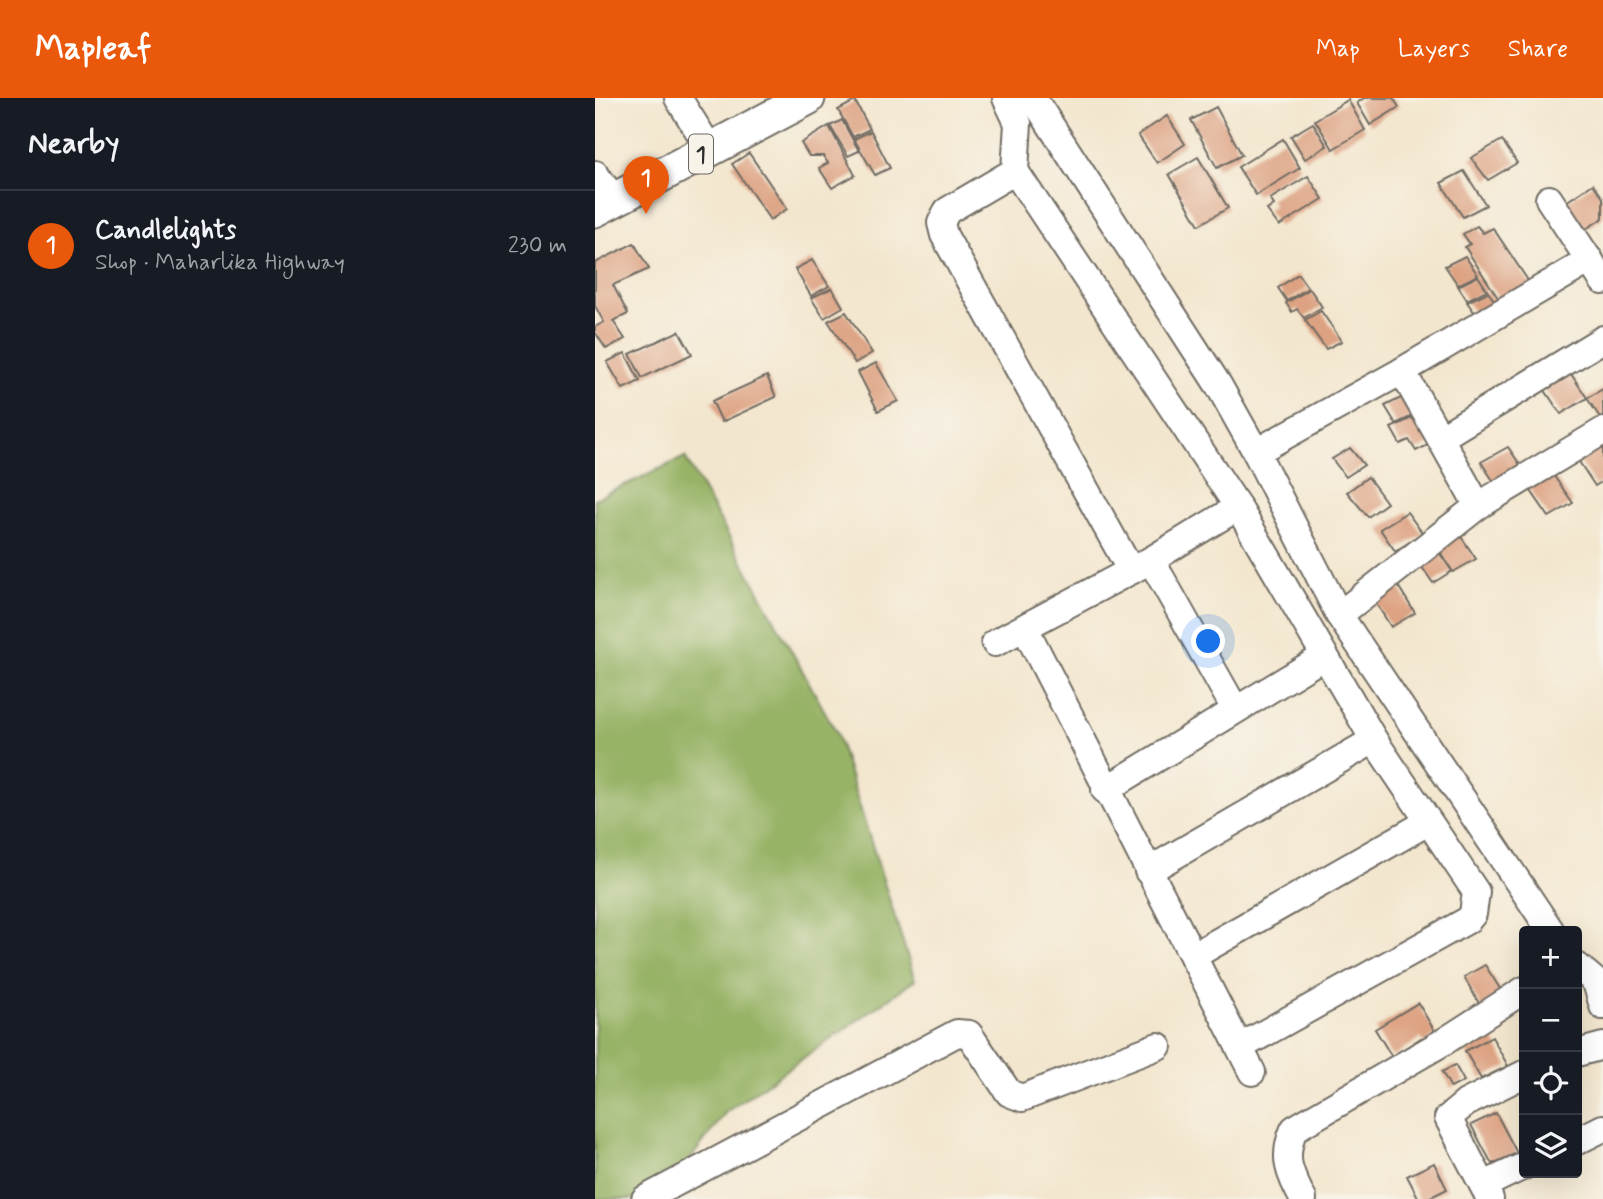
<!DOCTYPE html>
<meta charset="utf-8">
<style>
body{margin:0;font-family:Mynerve,sans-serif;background:#20242c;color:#f1f3f6}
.controls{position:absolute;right:21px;bottom:21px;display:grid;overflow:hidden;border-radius:7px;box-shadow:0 7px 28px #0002}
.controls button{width:63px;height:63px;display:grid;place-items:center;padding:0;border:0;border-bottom:2px solid #363941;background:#171b24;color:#f1f3f6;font:35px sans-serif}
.you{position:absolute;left:614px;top:544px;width:24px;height:24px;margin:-18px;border:5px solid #fff;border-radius:50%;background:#1a73e8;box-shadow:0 0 0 10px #1a73e833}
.badge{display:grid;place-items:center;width:46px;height:46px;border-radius:50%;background:#ea580c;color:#fff;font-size:23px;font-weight:700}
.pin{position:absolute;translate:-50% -58px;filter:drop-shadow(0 2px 4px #0008)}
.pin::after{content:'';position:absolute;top:37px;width:24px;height:21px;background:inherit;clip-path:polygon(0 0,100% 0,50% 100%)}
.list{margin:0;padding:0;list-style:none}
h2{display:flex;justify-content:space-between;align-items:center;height:91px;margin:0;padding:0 28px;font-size:30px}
h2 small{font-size:23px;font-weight:400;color:#9ea1a6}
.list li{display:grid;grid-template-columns:46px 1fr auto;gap:21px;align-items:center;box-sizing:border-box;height:112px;padding:0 28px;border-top:2px solid #363941}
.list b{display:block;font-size:26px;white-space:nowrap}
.list p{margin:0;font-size:23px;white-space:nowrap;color:#9ea1a6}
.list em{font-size:23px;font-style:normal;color:#9ea1a6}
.icon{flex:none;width:38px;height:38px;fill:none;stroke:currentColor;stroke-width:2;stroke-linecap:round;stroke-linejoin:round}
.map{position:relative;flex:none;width:1008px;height:1101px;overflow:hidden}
header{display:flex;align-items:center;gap:42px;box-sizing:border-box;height:98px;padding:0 35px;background:#ea580c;color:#fff}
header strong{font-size:33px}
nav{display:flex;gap:38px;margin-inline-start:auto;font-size:24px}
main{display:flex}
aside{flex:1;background:#171b24}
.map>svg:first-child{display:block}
.forest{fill:#97b366;stroke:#616f48;stroke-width:2}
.building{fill:#dda282}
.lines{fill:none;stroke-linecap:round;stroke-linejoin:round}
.minor-casing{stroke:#716c64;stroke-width:30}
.major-casing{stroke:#716c64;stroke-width:37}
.minor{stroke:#fff;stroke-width:26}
.major{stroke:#fff;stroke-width:33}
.labels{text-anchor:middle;stroke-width:6;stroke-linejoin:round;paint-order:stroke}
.shield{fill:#f7f3e8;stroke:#686764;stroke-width:2}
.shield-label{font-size:23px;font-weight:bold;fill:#2b2b2b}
</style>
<header>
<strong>Mapleaf</strong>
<nav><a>Map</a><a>Layers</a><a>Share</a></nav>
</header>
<main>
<aside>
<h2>Nearby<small></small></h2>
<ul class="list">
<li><span class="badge">1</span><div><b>Candlelights</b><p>Shop · Maharlika Highway</p></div><em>230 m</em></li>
</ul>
</aside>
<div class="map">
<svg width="1008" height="1101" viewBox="0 0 1008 1101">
<rect width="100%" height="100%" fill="#f7f3e8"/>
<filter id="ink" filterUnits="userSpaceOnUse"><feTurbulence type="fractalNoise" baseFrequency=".0143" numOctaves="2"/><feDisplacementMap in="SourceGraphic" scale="14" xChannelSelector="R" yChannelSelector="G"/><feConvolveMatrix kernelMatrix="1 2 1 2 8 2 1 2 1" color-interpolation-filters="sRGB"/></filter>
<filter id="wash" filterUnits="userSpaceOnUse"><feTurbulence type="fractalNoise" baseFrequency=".00686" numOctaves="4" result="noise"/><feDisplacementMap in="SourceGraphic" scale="28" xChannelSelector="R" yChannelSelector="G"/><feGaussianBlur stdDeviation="1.57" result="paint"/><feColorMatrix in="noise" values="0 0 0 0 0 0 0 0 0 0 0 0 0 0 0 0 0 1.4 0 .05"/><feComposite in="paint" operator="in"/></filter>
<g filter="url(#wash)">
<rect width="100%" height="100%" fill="#f3e6ce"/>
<path class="forest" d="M90 359 241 634 320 882 131 1014 65 1101H0V401Z"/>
<g id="blocks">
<g class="building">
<path d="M769 0H798L804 9 775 27 762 5Z"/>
<path d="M753 2 770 32 738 51 720 22Z"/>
<path d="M260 3 275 31 258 39 243 12Z"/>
<path d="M621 9 647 57 622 70 596 22Z"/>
<path d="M572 18 590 46 562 65 543 37Z"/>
<path d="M247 22 264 53 253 58 235 28Z"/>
<path d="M718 25 732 48 710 61 696 38Z"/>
<path d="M234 28 260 77 237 90 224 70 233 65 228 58H214L206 45Z"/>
<path d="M276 33 295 70 280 77 259 41Z"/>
<path d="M688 41 705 70 661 97 643 69Z"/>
<path d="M907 42 922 65 893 82 876 60Z"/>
<path d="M154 55 192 111 175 122 137 66Z"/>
<path d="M603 59 633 110 604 127 574 76Z"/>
<path d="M869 73 891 107 868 119 846 85Z"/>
<path d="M713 78 728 101 684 128 672 112 679 107 675 101Z"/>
<path d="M998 86 1008 100V120L991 131 971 104Z"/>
<path d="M882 128 888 135 898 130 936 187 905 203 870 149 875 146 868 136Z"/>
<path d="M39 145 54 171 18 187 33 216 18 223 30 241 11 251 0 234V229L9 224 0 208V165Z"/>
<path d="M870 158 883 177 863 187 850 168Z"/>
<path d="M217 162 234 188 216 198 200 171Z"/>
<path d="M703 176 713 190 692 203 683 190Z"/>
<path d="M883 178 892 192 872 202 863 188Z"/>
<path d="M237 190 248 209 229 220 216 200Z"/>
<path d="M715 191 727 209 709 220 702 211 697 214 691 205Z"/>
<path d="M893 194 903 208 882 218 872 204Z"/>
<path d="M726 213 747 243 731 251 710 222Z"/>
<path d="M251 214 277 255 260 265 233 223Z"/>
<path d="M84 233 97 256 47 280 35 256Z"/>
<path d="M30 255 45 283 28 291 12 264Z"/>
<path d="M281 265 303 303 283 313 263 274Z"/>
<path d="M974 273 992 300 966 316 947 288Z"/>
<path d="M172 278 181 299 127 324 117 303Z"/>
<path d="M1008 291V324L992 300Z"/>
<path d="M812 297 824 315 801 326 790 308Z"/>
<path d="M821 318 837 345 821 353 814 342 805 346 796 330Z"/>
<path d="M1008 348V383L1000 388 981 359Z"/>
<path d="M913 349 930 374 903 390 886 364Z"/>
<path d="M755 350 769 367 751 379 737 361Z"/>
<path d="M956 374 978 405 954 419 932 387Z"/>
<path d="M773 379 792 405 773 419 752 394Z"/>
<path d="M812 414 828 436 800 453 785 431Z"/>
<path d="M863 434 881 461 858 474 840 446Z"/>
<path d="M839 447 857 473 838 485 820 459Z"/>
<path d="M800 483 820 515 796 529 776 497Z"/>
<path d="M890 867 909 897 886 909 869 879Z"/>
<path d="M823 905 842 937 829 945 826 940 797 959 780 931Z"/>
<path d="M897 939 913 968 886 981 870 953Z"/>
<path d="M860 967 869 983 856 990 847 974Z"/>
<path d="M901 1015 922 1055 897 1066 876 1027Z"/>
<path d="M839 1065 852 1091 832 1101H824L812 1078Z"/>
</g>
</g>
</g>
<g filter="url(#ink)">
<use href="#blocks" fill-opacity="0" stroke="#716c64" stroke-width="2"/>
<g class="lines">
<g class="minor-casing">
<g id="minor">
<path d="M83 0 115 51"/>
<path d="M411 0 423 25 420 73 352 113 346 125 349 137 536 473"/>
<path d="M438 0 624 288 661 354 744 517 956 833"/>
<path d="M420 73 643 409 779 642 881 794 878 816 873 822 645 949"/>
<path d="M0 76 19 101"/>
<path d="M954 101 1008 183"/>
<path d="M807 273 845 340 1008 241"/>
<path d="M845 340 883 408"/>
<path d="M661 354 807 273 995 162"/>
<path d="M556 462 640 611"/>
<path d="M744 517 883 408 1008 333"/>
<path d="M430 530 657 974"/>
<path d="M400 545 556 462 643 409"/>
<path d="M510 692 728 559"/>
<path d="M553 773 779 642"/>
<path d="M598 858 833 724"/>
<path d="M982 868 1001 884 1008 908"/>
<path d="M982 955 1008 948"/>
<path d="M982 1043 1008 1030"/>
<path d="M889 1087 929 1068"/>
<path d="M50 1101 362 935 374 936 414 995 427 1000 563 948"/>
<path d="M708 1101C694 1074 687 1060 699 1031L850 943 929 892"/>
<path d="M895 1101 853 1020 871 1005 929 976"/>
</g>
</g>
<g class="major-casing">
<path id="major" d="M0 112 213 0"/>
</g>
<use href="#minor" class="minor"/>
<use href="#major" class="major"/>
</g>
</g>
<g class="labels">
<rect class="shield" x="94" y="36.5" width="24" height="39" rx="5"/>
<g class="shield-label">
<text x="106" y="64">1</text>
</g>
</g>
</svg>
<div class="controls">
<button>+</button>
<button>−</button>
<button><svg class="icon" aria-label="locate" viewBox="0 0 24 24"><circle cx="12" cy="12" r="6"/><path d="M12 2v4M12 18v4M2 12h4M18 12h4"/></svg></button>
<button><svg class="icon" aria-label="layers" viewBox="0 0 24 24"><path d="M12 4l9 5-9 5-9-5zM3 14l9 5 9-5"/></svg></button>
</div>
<div class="you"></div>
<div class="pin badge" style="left:51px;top:116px">1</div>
</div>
</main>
